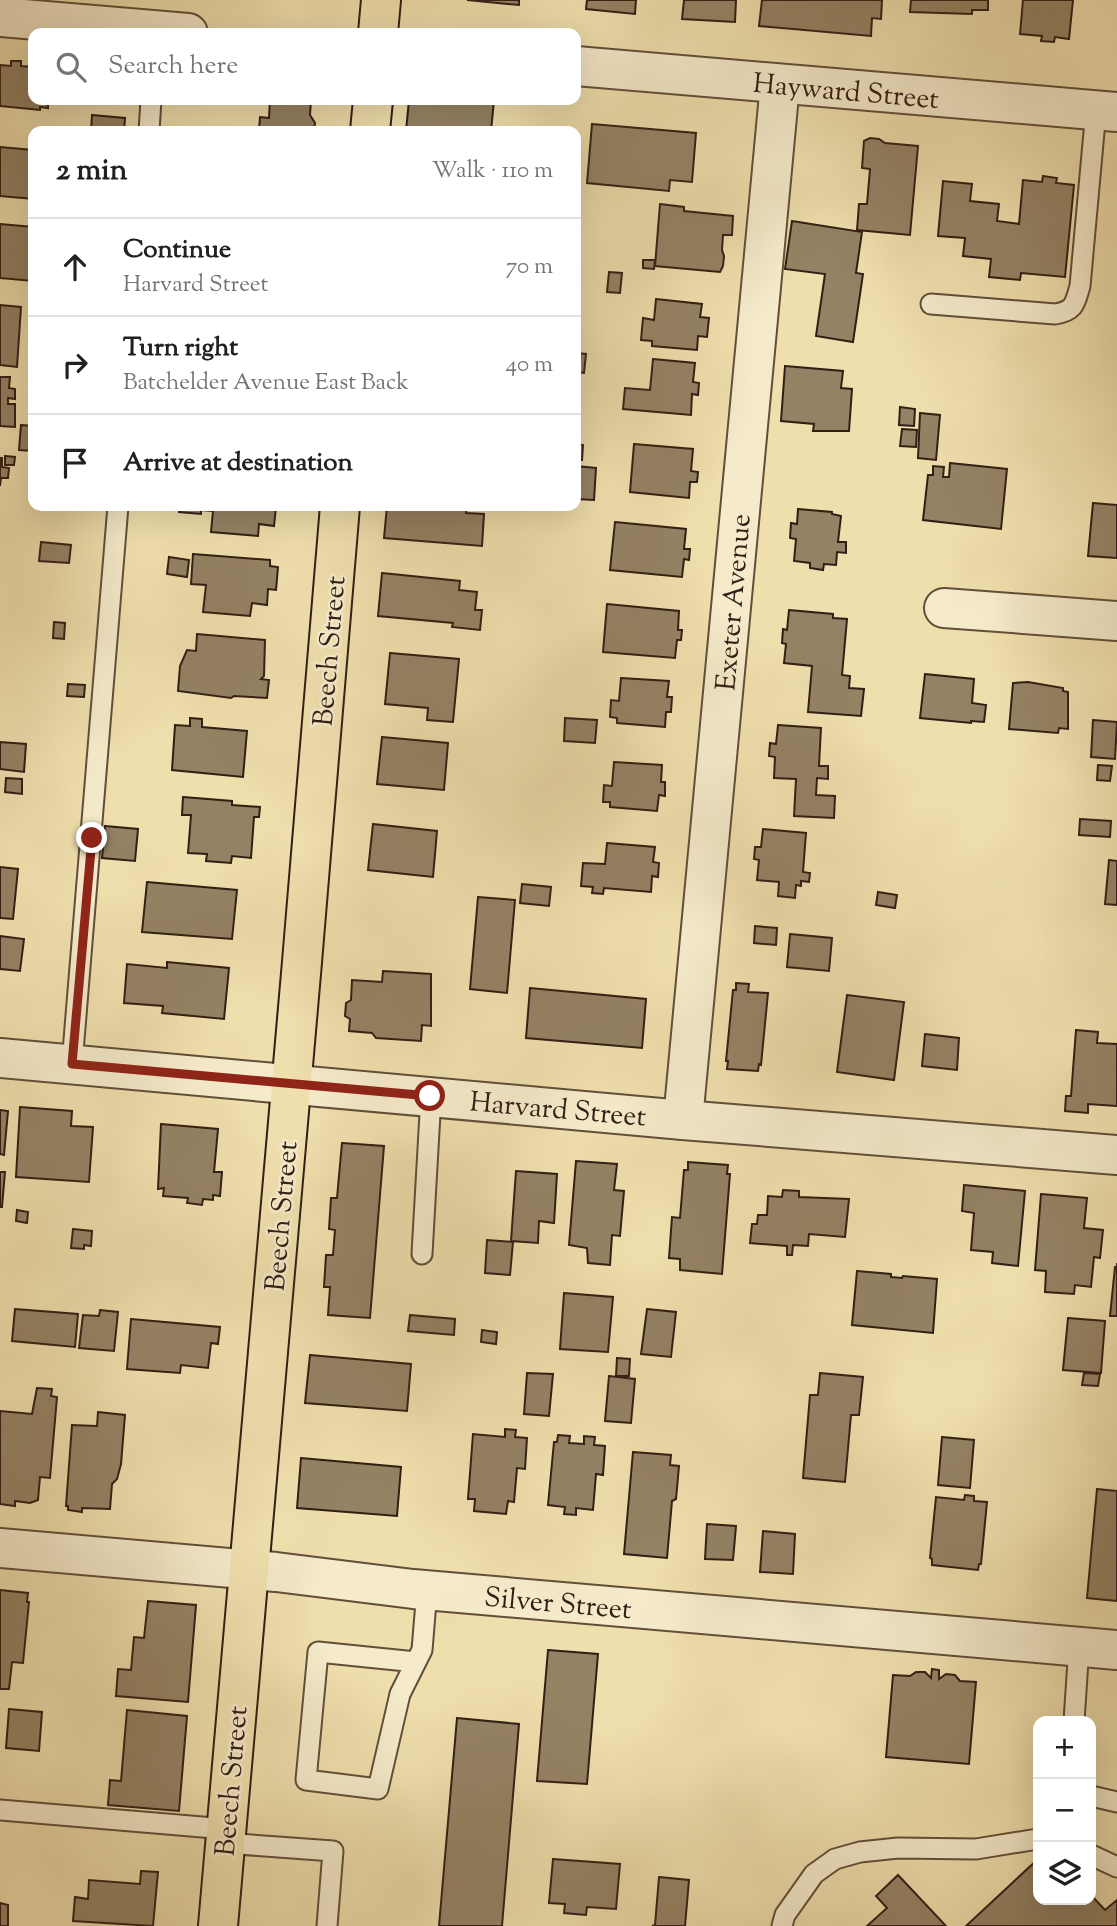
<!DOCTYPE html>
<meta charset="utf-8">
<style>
body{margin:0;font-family:"Sorts Mill Goudy",serif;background:#f2f2f2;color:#202124}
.controls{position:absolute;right:21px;bottom:21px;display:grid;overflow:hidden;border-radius:14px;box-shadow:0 7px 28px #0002}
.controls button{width:63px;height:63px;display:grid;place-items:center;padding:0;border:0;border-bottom:2px solid #e0e0e0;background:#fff;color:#202124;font:35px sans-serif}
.stop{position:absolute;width:21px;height:21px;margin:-16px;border:5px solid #8f2418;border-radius:50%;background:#fff}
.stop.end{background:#8f2418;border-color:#fff;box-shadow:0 2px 7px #0008}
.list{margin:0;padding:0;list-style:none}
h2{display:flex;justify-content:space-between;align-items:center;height:91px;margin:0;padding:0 28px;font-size:30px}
h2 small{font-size:23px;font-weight:400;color:#757577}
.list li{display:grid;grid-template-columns:46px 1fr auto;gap:21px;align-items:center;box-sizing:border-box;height:98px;padding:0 28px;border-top:2px solid #e0e0e0}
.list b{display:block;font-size:26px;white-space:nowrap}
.list p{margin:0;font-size:23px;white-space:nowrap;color:#757577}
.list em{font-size:23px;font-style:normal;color:#757577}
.icon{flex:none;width:38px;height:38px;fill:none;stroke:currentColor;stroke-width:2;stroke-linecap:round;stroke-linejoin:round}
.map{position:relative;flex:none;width:1117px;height:1926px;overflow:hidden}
.search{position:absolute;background:#fff;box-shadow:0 7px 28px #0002;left:28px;top:28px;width:553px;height:77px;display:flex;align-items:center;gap:18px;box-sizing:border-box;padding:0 24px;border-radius:14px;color:#757577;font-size:26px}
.panel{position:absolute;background:#fff;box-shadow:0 7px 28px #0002;left:28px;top:126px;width:553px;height:385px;border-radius:14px}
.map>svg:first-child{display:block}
.building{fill:#948264;stroke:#321e14;stroke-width:2}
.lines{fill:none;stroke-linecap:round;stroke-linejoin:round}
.service-casing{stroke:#614e3a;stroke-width:23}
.minor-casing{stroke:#614e3a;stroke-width:42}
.primary-casing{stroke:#321e14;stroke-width:42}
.service{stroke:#f5eaca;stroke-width:19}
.minor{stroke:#f5eaca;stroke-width:38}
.primary{stroke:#efdfad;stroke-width:38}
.route{stroke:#8f2418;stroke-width:9}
.labels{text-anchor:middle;stroke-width:5;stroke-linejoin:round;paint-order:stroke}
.street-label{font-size:28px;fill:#321e14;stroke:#f5eaca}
</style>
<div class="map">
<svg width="1117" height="1926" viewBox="0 0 1117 1926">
<rect width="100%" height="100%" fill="#efdfad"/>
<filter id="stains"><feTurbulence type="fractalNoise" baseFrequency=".00286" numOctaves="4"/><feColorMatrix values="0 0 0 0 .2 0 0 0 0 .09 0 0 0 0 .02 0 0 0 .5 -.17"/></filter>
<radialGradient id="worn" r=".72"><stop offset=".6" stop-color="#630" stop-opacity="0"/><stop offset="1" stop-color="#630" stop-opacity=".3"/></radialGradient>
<g class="building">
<path d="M467 0H519V5Z"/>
<path d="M587 0H636L635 14 586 9Z"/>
<path d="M684 0H736L735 22 682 19Z"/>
<path d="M762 0H882L881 19 872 18 871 36 759 26Z"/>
<path d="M911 0H988V10H972V14L910 12Z"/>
<path d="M1023 0H1073L1069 39 1055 37 1054 42 1041 41 1042 36 1020 34Z"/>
<path d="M11 61H21V66L33 67V100H48V108L40 107V110L0 106V65L11 66Z"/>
<path d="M270 100H311L310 115 315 123 314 131H259L260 117 269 118Z"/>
<path d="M409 100H494L491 131H406Z"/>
<path d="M92 115 125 118 124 131H91Z"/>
<path d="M592 124 696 133 692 182 670 180 669 191 587 183Z"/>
<path d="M870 138 879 139 885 143 918 146 910 235 857 230 859 204H867L870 169 862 168 864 141Z"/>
<path d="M0 147 33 150V199L0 196Z"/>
<path d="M1043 176 1057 178 1056 183 1074 185 1065 277 1021 273 1020 280 989 277 991 259 963 256 965 238 938 236 943 181 972 184 970 201 999 204 997 221 1019 224 1023 180 1042 182Z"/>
<path d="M660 204 684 207V211L733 216 732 235H723L722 250 724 256 723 266 720 272 655 266Z"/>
<path d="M792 221 862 232 856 273 863 274 853 342 816 336 825 274 785 269Z"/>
<path d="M0 224 33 227V281L0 278Z"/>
<path d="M643 260H655L654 269 643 268Z"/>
<path d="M609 272 622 273 620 293 607 292Z"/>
<path d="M656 299 702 304 700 317 709 318 707 337 698 336 697 350 652 346V341L641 340 643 318 654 320Z"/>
<path d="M0 305 21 307 17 367 0 365Z"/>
<path d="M576 353 586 354 584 373 576 372Z"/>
<path d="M653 359 695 363 693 382 699 383 698 395 692 394 691 415 623 409 625 388 650 390Z"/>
<path d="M785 366 843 371 841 388 852 389 849 431H813L814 424 781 421Z"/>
<path d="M0 377H10L9 388 15 389V399L8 398V404H15V427L0 426Z"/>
<path d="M900 407 915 409 914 426 899 425Z"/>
<path d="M920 413 940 415 936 460 918 458Z"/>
<path d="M21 425 33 426V451L19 450Z"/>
<path d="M902 429 917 430 916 447 900 446Z"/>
<path d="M576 444 583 445 582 460H576Z"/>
<path d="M634 444 693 449 691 471 698 472 697 482H690L689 498 630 492Z"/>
<path d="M5 456 15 457 14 465H5Z"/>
<path d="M0 458H2V467L9 468 8 478H1L0 486Z"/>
<path d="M950 463 1007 469 1001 529 923 520 928 475H933V466L944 467 943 477H949Z"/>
<path d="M576 466 596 468 594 500 576 499Z"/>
<path d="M1093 503 1117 505V558L1088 556Z"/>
<path d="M179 506H283V508L276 507 274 526 259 524 258 536 211 532 213 511 201 510V514L179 512Z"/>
<path d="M387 506H467L466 513 484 514 482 546 384 538Z"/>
<path d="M798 509 832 512V514L841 516 838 542H846V553L837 552 836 565 824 564 823 570 810 568V563L794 561 796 539 790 538 791 523 797 524Z"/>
<path d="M615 522 686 529 684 549H690L689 560 684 559 682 577 610 570Z"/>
<path d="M41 542 71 545 69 563 39 561Z"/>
<path d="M193 554 270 560V566L278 567 276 590 268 589 267 605 252 603 250 616 203 612 206 585 191 584Z"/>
<path d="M169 557 189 560 187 577 167 574Z"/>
<path d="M382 573 460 581 459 590 477 592 475 610H482L480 630 452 627 453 623 378 616Z"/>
<path d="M607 604 679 611 678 630H682L681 640H677L675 658 603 652Z"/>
<path d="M789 610 833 614V618L847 619 842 675 850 676 849 688 864 689 861 716 808 712 812 666 784 663 786 644 782 643 783 629 787 630Z"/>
<path d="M54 622 65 623 64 639 53 638Z"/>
<path d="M197 634 265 640 264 676 261 679 269 680 267 698 234 696 231 698 178 691 180 666 187 650 196 651Z"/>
<path d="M390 653 459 659 453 722 427 720 428 708 385 704Z"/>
<path d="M925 674 974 679 972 703 986 705 984 722 971 721V723L920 718Z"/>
<path d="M621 678 669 681 667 697H672L671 712H666L665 727 617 723V718L610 717 611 700 619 701Z"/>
<path d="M1028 682 1063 688V691L1068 692V729L1059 728 1058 733 1009 729 1013 683Z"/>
<path d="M68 684 85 685 84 697 67 696Z"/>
<path d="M190 718 202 719V727L247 731 243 777 172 770 175 725 190 726Z"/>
<path d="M565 718 597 720 595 743 564 741Z"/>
<path d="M1093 720 1117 722 1115 759 1091 757Z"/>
<path d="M778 725 821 728 819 766H828V779L817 778 816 795 835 796 834 818 794 816 796 779 774 778 775 757 769 756 770 743 776 744Z"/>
<path d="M382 737 448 743 444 790 377 784Z"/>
<path d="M0 742 26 744 24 772 0 769Z"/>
<path d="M614 762 662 765 661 782H665V796L659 795 657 811 610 807V802H603L604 785 612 786Z"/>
<path d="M1098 765 1112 766 1110 781 1097 780Z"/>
<path d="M6 778 22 779V794L5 792Z"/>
<path d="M183 797 232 801V805L260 807 259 817H254L251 858 232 856 231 863 206 861 207 854 188 853 191 815H182Z"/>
<path d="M1080 819 1111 821 1110 837 1079 835Z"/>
<path d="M373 824 437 831 433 877 368 870Z"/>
<path d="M105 826 138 829 135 861 102 858Z"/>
<path d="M763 829 806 833 803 872 810 873 809 882 801 881V886L796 885 795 898 778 896 779 882 757 880 759 860 754 859 755 847H761Z"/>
<path d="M607 843 655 847 653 862 659 863 658 877 652 876 651 892 604 888 603 894 592 893 593 887 581 886 583 863 605 864Z"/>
<path d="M1109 860 1117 861V905L1105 904Z"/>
<path d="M0 867 18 869 13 919 0 918Z"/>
<path d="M147 882 237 890 232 939 142 932Z"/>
<path d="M522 884 551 887 549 906 520 903Z"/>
<path d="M878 892 897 895 895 908 876 905Z"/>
<path d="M478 897 515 900 507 993 470 989Z"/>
<path d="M755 926 777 928 776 945 754 943Z"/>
<path d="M790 934 832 938 829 971 787 967Z"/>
<path d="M0 936 24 939 20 971 0 969Z"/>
<path d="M167 962 229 968 224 1019 162 1013 163 1006 124 1003 127 964 167 968Z"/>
<path d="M383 971 431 974V1026L422 1025 421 1041 376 1038 372 1033 349 1031 350 1019 345 1016 346 1003 351 1000 352 980 382 982Z"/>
<path d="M736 983 749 984 748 992 768 993 761 1065 759 1064 758 1071 727 1069 728 1061H726L733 990H736Z"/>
<path d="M530 988 646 999 642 1048 526 1038Z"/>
<path d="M847 995 904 1002 894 1080 837 1072Z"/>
<path d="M1076 1030 1098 1032 1097 1043 1117 1044V1106L1088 1104V1113L1065 1111 1066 1096H1071Z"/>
<path d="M925 1034 959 1038 957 1070 922 1066Z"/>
<path d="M20 1107 72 1111 71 1126 93 1127 89 1182 16 1177Z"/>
<path d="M0 1110 8 1111 4 1155 0 1154Z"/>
<path d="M161 1124 218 1129 214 1172H222L220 1196 213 1195V1200L203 1199 202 1205 187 1203 188 1198 163 1196 164 1188 158 1189Z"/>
<path d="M342 1143 384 1146 370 1318 328 1315 330 1287H324L326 1255H333L335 1230 329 1229 331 1198H337Z"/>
<path d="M576 1161 617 1164 614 1190 624 1191 620 1236 612 1235 610 1265 588 1263 587 1248 569 1245Z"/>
<path d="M688 1162 728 1165 727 1174H730L722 1274 680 1270V1259L669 1258 672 1217 680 1218 684 1170H688Z"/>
<path d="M516 1171 557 1174 554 1223 539 1221 538 1243 511 1241Z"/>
<path d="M0 1172H5L2 1207H0Z"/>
<path d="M964 1185 1025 1191 1018 1266 992 1263 993 1252 971 1250 974 1213 962 1211Z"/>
<path d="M783 1190 799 1191V1197L849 1199 845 1237 809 1234 808 1246 793 1245 792 1255H787V1246L750 1243 752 1224H757L758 1215H767L768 1196 782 1197Z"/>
<path d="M1041 1194 1087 1198 1084 1228 1103 1230 1100 1258 1094 1257 1091 1287 1075 1285 1074 1294 1045 1292 1046 1271 1035 1270Z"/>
<path d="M17 1210 28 1212 27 1223 16 1221Z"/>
<path d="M73 1229 92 1231 91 1246 84 1245V1249L71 1248Z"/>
<path d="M487 1240 513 1242 510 1275 485 1273Z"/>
<path d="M1117 1263V1316H1110L1115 1267H1117Z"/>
<path d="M857 1271 891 1274V1277L902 1278 903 1276 937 1279 933 1333 852 1325Z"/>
<path d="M564 1293 613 1297 608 1352 560 1349Z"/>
<path d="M15 1309 78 1314 75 1347 12 1341Z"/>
<path d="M647 1309 676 1312 671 1357 641 1354Z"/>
<path d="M100 1310 118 1312 114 1351 79 1348 83 1315 99 1316Z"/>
<path d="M410 1315 455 1319 454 1335 408 1331Z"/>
<path d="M1068 1318 1105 1321 1101 1373 1063 1370Z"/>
<path d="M131 1319 220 1327 218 1344 211 1343 208 1368 181 1365 180 1373 127 1369Z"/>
<path d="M482 1330 497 1332 496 1344 481 1342Z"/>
<path d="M310 1355 411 1364 407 1411 305 1403Z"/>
<path d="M617 1358 630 1359 629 1376H616Z"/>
<path d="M527 1373 553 1374 549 1416 524 1414Z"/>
<path d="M820 1373 863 1377 859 1415H851L845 1482 803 1478 810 1395H818Z"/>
<path d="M1084 1373 1100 1374 1098 1386 1082 1385Z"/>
<path d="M609 1376 635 1379 631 1423 605 1421Z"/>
<path d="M37 1388 52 1389 51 1396 57 1397 50 1478 40 1477 38 1500 30 1503 15 1501V1506L0 1504V1411L32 1414Z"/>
<path d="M98 1412 125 1415 121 1464 117 1479 112 1484 110 1509 82 1508V1512L68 1510V1506H66L72 1425 97 1426Z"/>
<path d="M505 1429 516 1430 515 1437 527 1438 525 1469 517 1468 514 1502 508 1501 506 1514 474 1511 475 1499H468L473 1434 505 1437Z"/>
<path d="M558 1435 570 1436 569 1443 584 1444V1436L595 1437 594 1445 605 1446 603 1475 596 1474 593 1510 576 1508V1515L564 1514 565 1507 548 1505 554 1442H557Z"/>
<path d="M942 1437 974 1440 970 1488 938 1485Z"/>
<path d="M633 1452 671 1455 670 1465 679 1466 676 1499 672 1501 667 1558 624 1554Z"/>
<path d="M301 1458 401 1467 397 1516 297 1508Z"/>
<path d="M1097 1489 1117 1491V1601L1087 1598Z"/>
<path d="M965 1495 974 1496V1501L987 1502 981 1564H979L978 1570 932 1565V1559L930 1558 936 1497 964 1500Z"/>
<path d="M707 1524 736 1526 733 1560 705 1559Z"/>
<path d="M763 1531 795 1534 793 1574 760 1572Z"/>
<path d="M0 1590 28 1593 27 1602H29L23 1663 12 1662 9 1689H0Z"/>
<path d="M148 1601 196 1605 188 1702 116 1696 118 1669 131 1670 134 1637 144 1638Z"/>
<path d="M548 1650 598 1654 587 1784 537 1781Z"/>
<path d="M932 1669 939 1670V1679L946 1674 955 1675 960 1681 976 1682 969 1764 886 1757 893 1675 910 1676 916 1672H925L931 1678Z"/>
<path d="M9 1709 42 1712 39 1751 6 1748Z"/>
<path d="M127 1710 187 1716 179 1811 108 1805 110 1780 121 1781Z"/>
<path d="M457 1718 519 1724 502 1926H439Z"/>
<path d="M553 1859 620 1864 616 1909 587 1907 586 1915 564 1913 565 1904 549 1903Z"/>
<path d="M1038 1859V1900H1091V1895L1105 1910 1117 1900V1926H966Z"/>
<path d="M141 1871 158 1872 153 1926 73 1921 75 1897 88 1899 89 1880 140 1884Z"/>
<path d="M898 1875 946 1926H867L887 1908 876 1896Z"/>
<path d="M659 1877 689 1880 685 1926H652L655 1925Z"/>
<path d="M0 1903 8 1905V1926H0Z"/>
</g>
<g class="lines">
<g class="service-casing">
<g id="service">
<path d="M149 131 151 100"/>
<path d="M931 304 1055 314C1075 311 1075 303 1080 286L1096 110"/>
<path d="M72 1064 118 506"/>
<path d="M422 1254 431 1096"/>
<path d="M416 1662 318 1652 306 1780 378 1789 400 1694 422 1650 427 1590"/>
<path d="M1074 1721 1079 1646"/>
<path d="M1091 1796 1117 1802"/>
<path d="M0 1810 226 1829"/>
<path d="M224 1843 333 1851 327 1926"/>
<path d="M1091 1855 1117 1867"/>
<path d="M782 1926 785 1915 814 1874 835 1859 860 1852 898 1848 976 1849 1038 1839"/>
</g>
</g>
<g class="minor-casing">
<g id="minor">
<path d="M0 17 188 33"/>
<path d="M576 66 1117 112"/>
<path d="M944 608 1117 621"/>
<path d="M0 1058 683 1120 1117 1155"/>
<path d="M683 1120 780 84"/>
<path d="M0 1548 276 1572 413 1589 1117 1650"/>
</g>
</g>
<g class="primary-casing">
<g id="primary">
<path d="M378 33 381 0"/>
<path d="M370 131 373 100"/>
<path d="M218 1926 302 962 340 506"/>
</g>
</g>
<use href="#service" class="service"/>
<use href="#minor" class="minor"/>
<use href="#primary" class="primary"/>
</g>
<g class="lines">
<path class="route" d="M92 838 72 1064 430 1096"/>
</g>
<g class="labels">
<g class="street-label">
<text transform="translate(846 90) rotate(5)" y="10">Hayward Street</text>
<text transform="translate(732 602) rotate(-85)" y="10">Exeter Avenue</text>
<text transform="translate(328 651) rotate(-85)" y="10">Beech Street</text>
<text transform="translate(558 1108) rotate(5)" y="10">Harvard Street</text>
<text transform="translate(280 1216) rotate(-85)" y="10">Beech Street</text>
<text transform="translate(558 1602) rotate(5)" y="10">Silver Street</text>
<text transform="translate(230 1781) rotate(-85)" y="10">Beech Street</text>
</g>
</g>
<rect width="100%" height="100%" filter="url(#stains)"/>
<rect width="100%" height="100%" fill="url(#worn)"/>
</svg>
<div class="controls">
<button>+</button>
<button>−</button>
<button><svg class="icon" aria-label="layers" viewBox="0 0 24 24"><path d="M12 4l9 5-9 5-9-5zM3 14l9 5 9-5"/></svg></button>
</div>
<div class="stop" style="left:430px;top:1096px"></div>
<div class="stop end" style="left:92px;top:838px"></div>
<div class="search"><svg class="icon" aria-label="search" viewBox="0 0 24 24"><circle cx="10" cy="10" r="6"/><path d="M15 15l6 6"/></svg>Search here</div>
<section class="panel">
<h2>2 min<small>Walk · 110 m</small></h2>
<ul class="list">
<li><svg class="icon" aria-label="ahead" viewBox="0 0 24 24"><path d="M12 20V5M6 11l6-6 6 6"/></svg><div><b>Continue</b><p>Harvard Street</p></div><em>70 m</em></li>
<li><svg class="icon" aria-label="right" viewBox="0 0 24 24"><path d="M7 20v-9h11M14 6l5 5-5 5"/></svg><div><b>Turn right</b><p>Batchelder Avenue East Back</p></div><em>40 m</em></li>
<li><svg class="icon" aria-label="arrive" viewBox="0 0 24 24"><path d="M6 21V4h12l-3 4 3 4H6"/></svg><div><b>Arrive at destination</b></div></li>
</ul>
</section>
</div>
